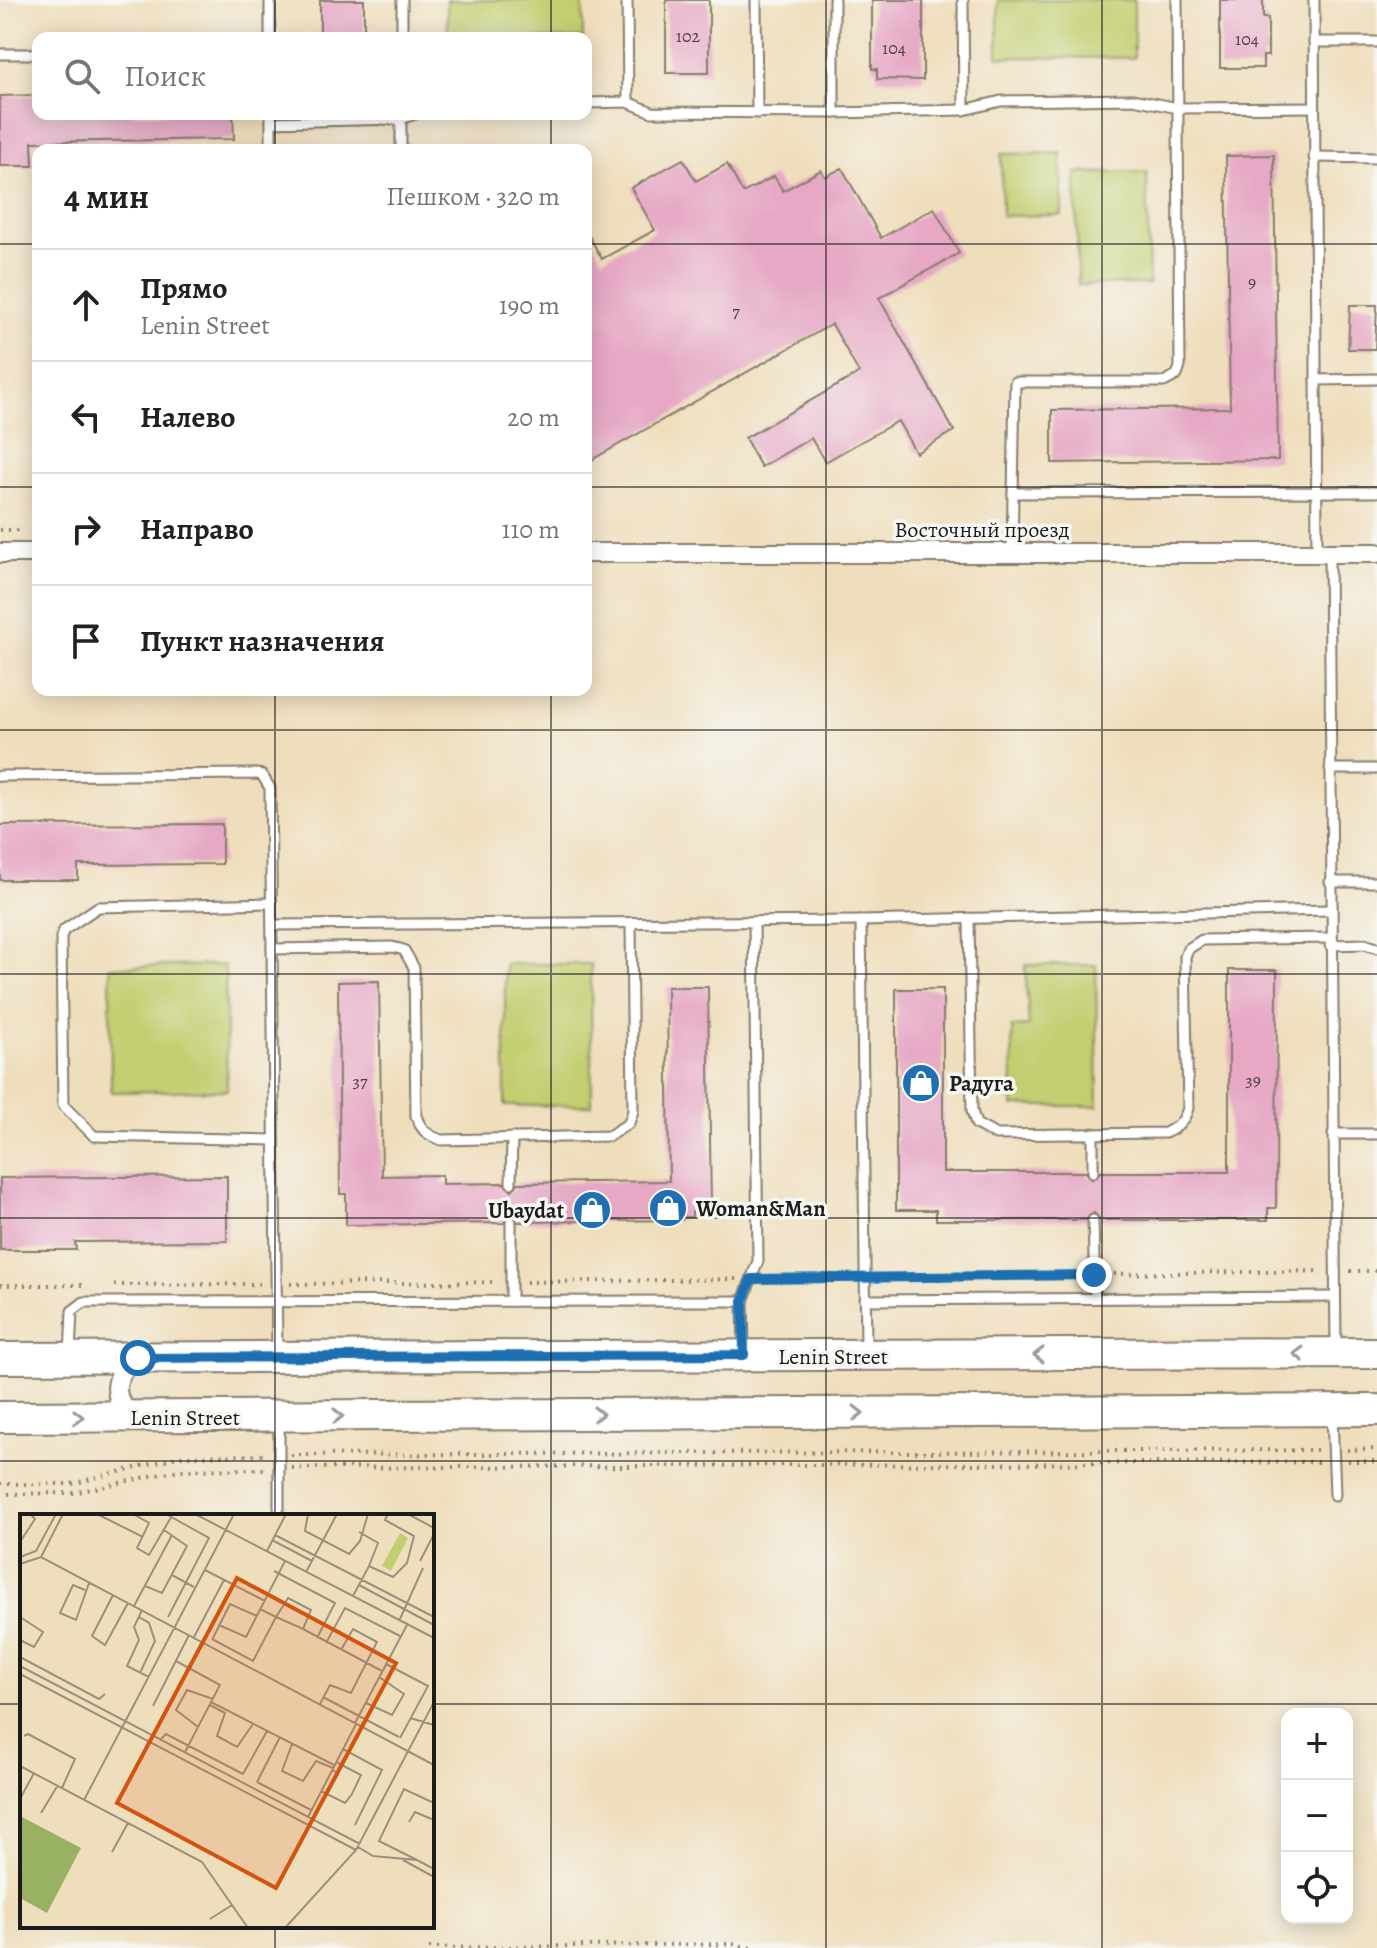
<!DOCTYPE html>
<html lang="ru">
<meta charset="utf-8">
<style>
body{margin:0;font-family:Alegreya,serif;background:#f6f6f6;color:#222}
.controls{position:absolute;right:24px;bottom:24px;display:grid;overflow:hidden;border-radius:16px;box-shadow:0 4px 20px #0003}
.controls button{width:72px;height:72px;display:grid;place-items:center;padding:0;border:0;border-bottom:2px solid #e0e0e0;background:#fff;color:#222;font:40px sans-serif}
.stop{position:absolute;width:24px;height:24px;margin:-18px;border:6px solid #1f6fb2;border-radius:50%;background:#fff}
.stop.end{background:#1f6fb2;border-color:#fff;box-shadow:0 2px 8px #0008}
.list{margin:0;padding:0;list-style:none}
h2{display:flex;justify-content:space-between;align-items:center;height:104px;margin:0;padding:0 32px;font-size:34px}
h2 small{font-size:26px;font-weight:400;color:#767676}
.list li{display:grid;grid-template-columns:52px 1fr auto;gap:24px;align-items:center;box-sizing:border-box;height:112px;padding:0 32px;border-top:2px solid #e0e0e0}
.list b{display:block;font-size:30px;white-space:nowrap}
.list p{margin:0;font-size:26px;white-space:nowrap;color:#767676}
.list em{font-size:26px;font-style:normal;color:#767676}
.icon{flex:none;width:44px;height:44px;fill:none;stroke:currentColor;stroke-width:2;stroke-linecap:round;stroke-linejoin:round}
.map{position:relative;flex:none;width:1377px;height:1948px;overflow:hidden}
.search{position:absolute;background:#fff;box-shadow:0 4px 20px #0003;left:32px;top:32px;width:560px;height:88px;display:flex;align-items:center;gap:20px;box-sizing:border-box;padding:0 28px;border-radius:16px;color:#767676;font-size:30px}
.panel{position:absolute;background:#fff;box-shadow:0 4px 20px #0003;left:32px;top:144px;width:560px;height:552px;border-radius:16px}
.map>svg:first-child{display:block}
.green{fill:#c2ce70;stroke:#6f7546;stroke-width:2}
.building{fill:#e6a8c5}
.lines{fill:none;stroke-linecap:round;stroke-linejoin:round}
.lane-casing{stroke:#867d6c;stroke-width:13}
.street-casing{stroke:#867d6c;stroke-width:22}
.primary-casing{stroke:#867d6c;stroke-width:34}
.path{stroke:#867d6c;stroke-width:4;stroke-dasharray:2 6;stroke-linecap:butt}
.lane{stroke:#fff;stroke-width:9}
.street{stroke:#fff;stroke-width:18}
.primary{stroke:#fff;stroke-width:30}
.oneway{stroke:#999}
.route{stroke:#1f6fb2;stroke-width:10}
.grid{fill:none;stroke:#1c1c1c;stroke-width:2;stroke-opacity:0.55}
.labels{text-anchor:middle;stroke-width:7;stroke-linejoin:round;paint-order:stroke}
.number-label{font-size:18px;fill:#4e3f46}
.street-label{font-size:22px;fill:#1c1c1c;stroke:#f6f6f2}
.poi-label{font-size:22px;font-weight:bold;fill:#1c1c1c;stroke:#f6f6f2;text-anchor:start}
.inset-road{fill:none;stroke:#9b907c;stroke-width:2}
.view{fill:#d4530e;fill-opacity:0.15;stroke:#d4530e;stroke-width:4}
.inset-edge{fill:none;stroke:#1c1c1c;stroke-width:4}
</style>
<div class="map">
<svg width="1377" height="1948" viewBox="0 0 1377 1948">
<rect width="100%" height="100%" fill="#f6f6f2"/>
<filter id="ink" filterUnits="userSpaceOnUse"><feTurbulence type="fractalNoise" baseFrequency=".0125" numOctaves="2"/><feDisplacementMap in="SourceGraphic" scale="16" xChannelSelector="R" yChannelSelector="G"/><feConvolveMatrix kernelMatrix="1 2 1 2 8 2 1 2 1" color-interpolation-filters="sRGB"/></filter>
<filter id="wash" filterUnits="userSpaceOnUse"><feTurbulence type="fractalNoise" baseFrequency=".006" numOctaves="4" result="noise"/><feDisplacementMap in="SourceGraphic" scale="32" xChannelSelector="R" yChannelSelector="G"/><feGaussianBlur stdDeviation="1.8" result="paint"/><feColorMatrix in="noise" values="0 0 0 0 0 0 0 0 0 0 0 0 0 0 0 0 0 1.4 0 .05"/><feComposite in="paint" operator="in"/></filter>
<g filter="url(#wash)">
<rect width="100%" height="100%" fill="#efdebc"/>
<g class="green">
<path d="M447 0H583V38H448Z"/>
<path d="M998 0H1134V58L998 57Z"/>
<path d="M1061 153 1062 215 1002 216 1001 154Z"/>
<path d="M1147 172 1149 284 1078 285 1076 173Z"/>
<path d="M505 964H591L592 1105 505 1106Z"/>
<path d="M225 965 227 1090 111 1092 110 967Z"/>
<path d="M1025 965H1096L1098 1106H1013L1012 1027 1029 1026Z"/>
</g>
<g id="blocks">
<g class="building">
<rect x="320" y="0" width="44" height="38"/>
<rect x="666" y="0" width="43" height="73"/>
<path d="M872 0H923V80L877 79V69H872Z"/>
<path d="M1220 0H1263V18H1268V56H1263V68H1220Z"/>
<path d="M38 95V114H233L234 139 32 142 33 166H0V96Z"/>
<path d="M1274 155 1278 460 1052 463V410L1230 408 1226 156Z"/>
<path d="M683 159 696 181 727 164 743 193 774 176 783 191 821 170 825 177 842 168 881 238 934 208 959 253 879 298 954 431 916 453 898 421 825 462 811 438 761 467 745 438 859 373 832 324 586 463V231L602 259 655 230 631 188Z"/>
<path d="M1350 305H1377L1375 349H1348Z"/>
<path d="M222 824V864L78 865V880H0V825Z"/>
<path d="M1229 970H1277L1276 1208H1268V1220H1100L1094 1213 1086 1220H936V1210H896V989H943V1172H1086L1092 1179 1100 1172H1229Z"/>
<path d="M379 981 382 1176 442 1175V1184L504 1183 512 1190 518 1183 669 1181 667 987H708L711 1212H692V1217H682V1220L518 1222 510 1215 504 1223 346 1225V1194H340L338 982Z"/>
<path d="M227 1176V1241L75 1242 76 1250H0V1178Z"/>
</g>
</g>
</g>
<g filter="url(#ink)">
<use href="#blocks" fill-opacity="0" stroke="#867d6c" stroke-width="2"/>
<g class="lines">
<g class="lane-casing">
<g id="lane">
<path d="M270 0V38"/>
<path d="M756 0 757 113"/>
<path d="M834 0V113"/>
<path d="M963 0 964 110"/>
<path d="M1314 0 1317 554"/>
<path d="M402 38V0"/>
<path d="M1314 42H1377"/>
<path d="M0 54H38"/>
<path d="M628 102 652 112 834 113 964 110 1001 101 1133 99 1178 108 1314 107"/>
<path d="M586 103 628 102 627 0"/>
<path d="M271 114V150"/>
<path d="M401 114V119L415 114"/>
<path d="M271 122 401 119V150"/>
<path d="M1314 157 1377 158"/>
<path d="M1316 380 1377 379"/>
<path d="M1013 493 1377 492"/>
<path d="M1012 553 1015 382H1164L1177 375 1180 367 1177 0"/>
<path d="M1329 553 1336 1350"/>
<path d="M1330 769H1377"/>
<path d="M0 776 256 774 262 775 270 788 277 1351"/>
<path d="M1330 882H1377"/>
<path d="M271 903 98 907 64 930 61 937 63 1105 94 1136 274 1140"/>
<path d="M969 918 972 1111 976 1124 996 1135 1165 1133C1178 1127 1184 1122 1188 1108L1185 957 1188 949 1202 940 1330 938"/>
<path d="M861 921 866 1349"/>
<path d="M272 925 861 921 1330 910"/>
<path d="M1330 945 1365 944 1377 948"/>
<path d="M272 949 392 947 404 950 414 968 416 1116C421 1130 427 1135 441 1140L609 1136 629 1123 633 1111 631 923"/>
<path d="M1093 1133V1172"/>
<path d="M1333 1134H1377"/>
<path d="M511 1183 512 1138"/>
<path d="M1093 1220 1095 1297"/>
<path d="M865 1300 1335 1297"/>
<path d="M511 1301V1222"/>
<path d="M744 1352 743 1301 758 1261 754 922"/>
<path d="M70 1355 72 1311 84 1302 743 1301"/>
<path d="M1332 1413 1335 1495"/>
<path d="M279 1419V1508"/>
</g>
</g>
<g class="street-casing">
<g id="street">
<path d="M0 553H38"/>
<path d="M586 553H1377"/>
<path d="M136 1417C109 1401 112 1373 138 1358"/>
</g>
</g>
<g class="primary-casing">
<g id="primary">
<path d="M0 1358 1377 1353"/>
<path d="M0 1417 1377 1410"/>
</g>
</g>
<g class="path">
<path d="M0 530H23"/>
<path d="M1350 1271H1377"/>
<path d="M1106 1274 1322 1271"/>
<path d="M878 1277 1082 1275"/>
<path d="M766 1279 854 1278"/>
<path d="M526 1282 738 1279"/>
<path d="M290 1284 498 1282"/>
<path d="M0 1285H86"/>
<path d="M114 1285 262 1284"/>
<path d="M1347 1450 1377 1449"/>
<path d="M291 1455 1322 1450"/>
<path d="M1348 1461H1377"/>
<path d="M292 1468 1319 1462"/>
<path d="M0 1484H72L181 1456 266 1455"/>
<path d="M0 1494 73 1493 179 1470 267 1469"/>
<path d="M429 1948 733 1944 752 1948"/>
</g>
<use href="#lane" class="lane"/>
<use href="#street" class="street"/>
<use href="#primary" class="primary"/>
</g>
<defs><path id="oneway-chevron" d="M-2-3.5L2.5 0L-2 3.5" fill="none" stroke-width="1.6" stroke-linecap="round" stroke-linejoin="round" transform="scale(2)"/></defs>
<g class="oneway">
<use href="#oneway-chevron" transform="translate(1299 1354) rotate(180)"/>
<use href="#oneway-chevron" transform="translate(1039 1355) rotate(180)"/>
<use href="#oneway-chevron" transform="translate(858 1413)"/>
<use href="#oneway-chevron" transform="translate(598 1414)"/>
<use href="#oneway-chevron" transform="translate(338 1416)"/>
<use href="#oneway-chevron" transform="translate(78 1417)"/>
</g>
</g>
<g class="lines" filter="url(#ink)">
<path class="route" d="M138 1358 744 1355 743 1301 751 1279 1094 1275"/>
</g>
<path class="grid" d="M275 0V38M551 0V38M826 0V1948M1102 0V1948M275 114V150M551 114V150M0 244H38M586 244H1377M0 487H38M586 487H1377M275 690V1516M551 690V1948M0 730H1377M0 974H1377M0 1218H1377M0 1461H1377M0 1704H22M432 1704H1377M275 1926V1948"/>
<defs>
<g id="shop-disc" transform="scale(2)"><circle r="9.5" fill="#1f6fb2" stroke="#f6f6f2"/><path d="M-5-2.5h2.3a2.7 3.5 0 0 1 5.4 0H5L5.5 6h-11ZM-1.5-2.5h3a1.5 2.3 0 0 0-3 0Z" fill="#fff"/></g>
</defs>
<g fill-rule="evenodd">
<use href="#shop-disc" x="921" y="1083"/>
<use href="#shop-disc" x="668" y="1208"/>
<use href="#shop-disc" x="592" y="1210"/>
</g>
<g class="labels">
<g class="number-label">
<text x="688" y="42">102</text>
<text x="1247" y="45">104</text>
<text x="894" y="54">104</text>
<text x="1252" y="288">9</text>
<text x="736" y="317">7</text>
<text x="1253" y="1086">39</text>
<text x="360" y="1087">37</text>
</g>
<g class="street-label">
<text x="982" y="537">Восточный проезд</text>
<text x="833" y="1364">Lenin Street</text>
<text x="185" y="1425">Lenin Street</text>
</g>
<g class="poi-label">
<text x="949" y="1091">Радуга</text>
<text x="696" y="1216">Woman&amp;Man</text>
<text x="564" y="1218" text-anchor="end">Ubaydat</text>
</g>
</g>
<g transform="translate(20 1514)">
<rect width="414" height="414" fill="#efdebc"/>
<path d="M380 19 388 24 371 57 362 52Z" fill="#c2ce70"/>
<path d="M0 302 61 334 27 399 0 384Z" fill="#99b162"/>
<path class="inset-road" d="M77 0 123 23M113 0 129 9 117 34 129 41 153 0M146 0 189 24 148 103M175 0 414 124M288 0 285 17 329 40 340 27 348 0M388 0 414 14M339 18 358 29 349 52M255 21 414 103M252 26 292 47M0 28 15 5 10 0M247 37 266 0M0 43 16 37 36 0M21 43 43 0M400 47 414 20M0 50 21 43 414 251M185 56 245 87M254 57 315 89 297 124M286 58 317 0M152 61 174 73M339 71 414 111M125 72 142 79 167 32 144 16M65 76 53 71 40 99 56 106 69 69M93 81 72 122 85 131 108 89M333 82 349 52 373 63 387 49 394 22 365 6 368 0M268 84 291 96 283 115 256 103ZM114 92 152 21M122 96 114 113 119 126 107 152 129 163M0 103 23 118 14 133 0 126M119 103 129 109 135 127 120 159M379 107 403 54M199 111 226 123 265 47M283 115 362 157M174 123 204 66M192 125 233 147 256 103 240 95M192 126 210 90 237 102M306 129 325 94 380 122M0 143 79 185 85 180M156 147 200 171 165 238M366 150 408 172 380 224M0 152 340 330M0 160 336 336M303 183 379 223M191 188 314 251M346 189 372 201 384 180 359 163M300 190 310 171 331 179 357 128 333 115 321 136M190 191 205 199 197 222 217 233 233 210M133 192 169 121M390 204 414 211M335 209 387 111M178 213 156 196 167 176 193 185M4 222 8 220 55 245 42 274M141 225 146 220 223 260M272 230 262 257 283 267 296 247 313 254M323 235 362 256 335 311M0 252 182 348 228 414M223 260 247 217M237 268 291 296M237 268 260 223M301 277 325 289 332 280 341 261 316 248M307 280 318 260 313 256M0 285 14 259M64 286 214 0M21 299 38 271M288 303 336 210M389 308 395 298 414 306M338 333 353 342 397 346 414 355M92 338 108 309M383 346 414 363M397 346 359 327 384 275 414 289M190 405 212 391M265 414 336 336 414 188"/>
<path class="view" d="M217 64 376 149 256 374 97 289Z"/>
<rect width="414" height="414" class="inset-edge"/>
</g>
</svg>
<div class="controls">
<button>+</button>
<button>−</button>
<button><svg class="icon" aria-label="locate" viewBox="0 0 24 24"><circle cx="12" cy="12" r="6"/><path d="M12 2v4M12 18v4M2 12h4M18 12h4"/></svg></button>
</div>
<div class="stop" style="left:138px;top:1358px"></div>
<div class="stop end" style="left:1094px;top:1275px"></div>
<div class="search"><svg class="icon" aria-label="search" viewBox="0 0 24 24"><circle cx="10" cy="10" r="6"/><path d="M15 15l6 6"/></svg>Поиск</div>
<section class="panel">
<h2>4 мин<small>Пешком · 320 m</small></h2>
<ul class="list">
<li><svg class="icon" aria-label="ahead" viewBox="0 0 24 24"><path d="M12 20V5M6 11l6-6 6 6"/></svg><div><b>Прямо</b><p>Lenin Street</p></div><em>190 m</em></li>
<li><svg class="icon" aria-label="left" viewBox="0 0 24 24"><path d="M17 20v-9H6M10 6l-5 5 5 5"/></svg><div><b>Налево</b></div><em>20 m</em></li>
<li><svg class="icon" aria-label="right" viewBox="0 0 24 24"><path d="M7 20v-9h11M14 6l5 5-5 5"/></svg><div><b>Направо</b></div><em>110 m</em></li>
<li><svg class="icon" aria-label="arrive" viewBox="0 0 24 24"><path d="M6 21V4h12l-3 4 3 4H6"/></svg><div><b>Пункт назначения</b></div></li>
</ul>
</section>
</div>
